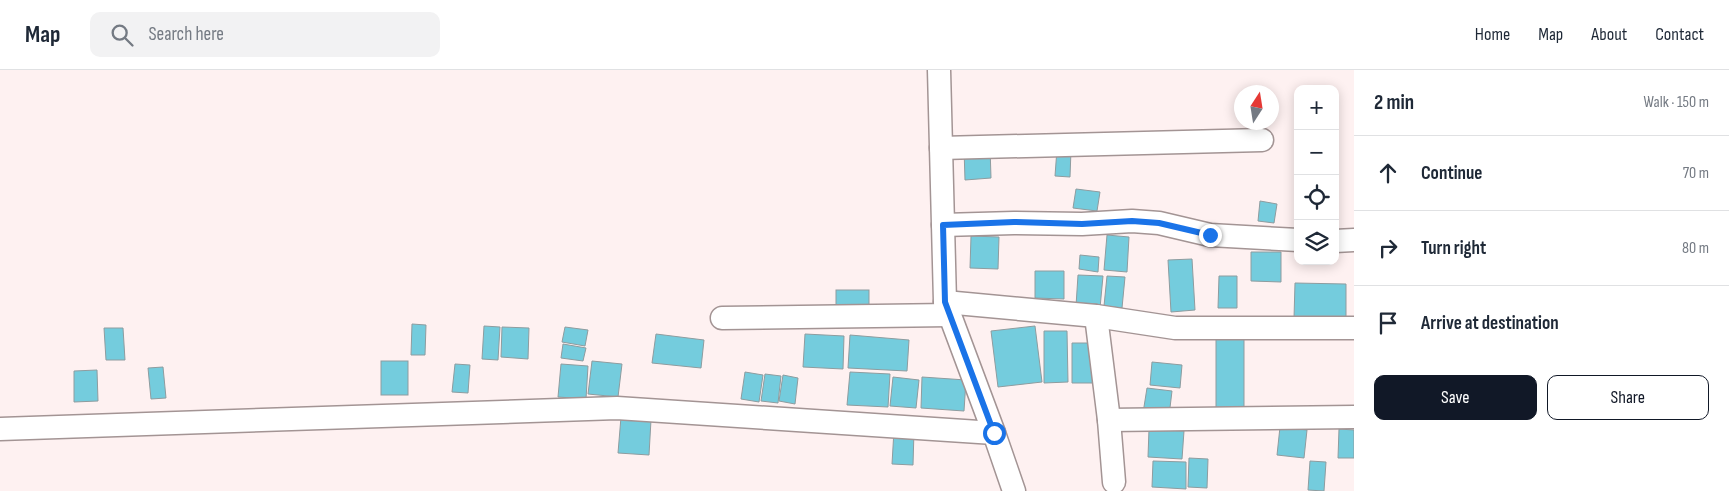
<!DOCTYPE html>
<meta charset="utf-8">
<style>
body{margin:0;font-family:"Sofia Sans Condensed",sans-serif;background:#f2f2f3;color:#1f2937}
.controls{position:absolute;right:15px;top:15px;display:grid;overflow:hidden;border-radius:10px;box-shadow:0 2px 12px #0003}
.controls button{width:45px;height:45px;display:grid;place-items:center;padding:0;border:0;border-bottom:1px solid #e0e1e3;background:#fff;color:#1f2937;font:25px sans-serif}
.compass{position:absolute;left:1234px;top:15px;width:45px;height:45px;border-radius:50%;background:#fff;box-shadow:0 2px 12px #0003;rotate:12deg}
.stop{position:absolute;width:15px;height:15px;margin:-11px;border:4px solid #1a73e8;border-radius:50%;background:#fff}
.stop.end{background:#1a73e8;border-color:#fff;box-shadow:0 1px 5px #0008}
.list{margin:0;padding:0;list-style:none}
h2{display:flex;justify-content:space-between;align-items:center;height:65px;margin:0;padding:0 20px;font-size:21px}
h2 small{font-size:16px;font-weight:400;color:#747a83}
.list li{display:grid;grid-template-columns:32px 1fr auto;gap:15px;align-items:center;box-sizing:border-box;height:75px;padding:0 20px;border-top:1px solid #e0e1e3}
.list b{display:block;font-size:19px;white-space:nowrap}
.list em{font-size:16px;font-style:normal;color:#747a83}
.actions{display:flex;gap:10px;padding:15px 20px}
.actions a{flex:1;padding:11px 0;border:1px solid #111827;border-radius:10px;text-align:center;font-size:18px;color:#111827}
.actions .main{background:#111827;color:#fff}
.icon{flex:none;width:28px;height:28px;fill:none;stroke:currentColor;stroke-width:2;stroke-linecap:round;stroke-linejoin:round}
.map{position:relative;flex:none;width:1354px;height:421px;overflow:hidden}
header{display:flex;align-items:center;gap:30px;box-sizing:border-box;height:70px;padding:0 25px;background:#fff;border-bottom:1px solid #e0e1e3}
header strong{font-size:24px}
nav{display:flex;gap:28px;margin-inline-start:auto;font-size:18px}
.search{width:350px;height:45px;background:#f2f2f3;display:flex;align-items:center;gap:12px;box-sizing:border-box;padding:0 18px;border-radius:10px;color:#747a83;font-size:19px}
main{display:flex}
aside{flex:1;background:#fff}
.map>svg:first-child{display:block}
.building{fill:#74ccdd;stroke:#8e9c9f}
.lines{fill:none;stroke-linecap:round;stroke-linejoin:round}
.street-casing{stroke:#a39494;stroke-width:25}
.street{stroke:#fff;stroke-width:22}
.route{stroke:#1a73e8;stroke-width:6}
</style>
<header>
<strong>Map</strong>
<div class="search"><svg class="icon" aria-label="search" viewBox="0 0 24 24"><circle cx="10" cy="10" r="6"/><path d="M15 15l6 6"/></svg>Search here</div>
<nav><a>Home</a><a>Map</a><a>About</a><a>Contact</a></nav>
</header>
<main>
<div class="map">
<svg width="1354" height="421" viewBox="0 0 1354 421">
<rect width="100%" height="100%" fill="#fef1f1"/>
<g class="building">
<path d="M990 77 991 108 965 110 964 79Z"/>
<path d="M1057 79 1071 80 1070 107 1055 106Z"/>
<path d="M1076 119 1100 122 1097 141 1073 138Z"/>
<path d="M1260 131 1277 134 1274 153 1258 151Z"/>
<path d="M1107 165 1129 167 1127 202 1104 200Z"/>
<path d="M971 166 999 167 998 199 970 198Z"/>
<path d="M1251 182H1281V212L1251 211Z"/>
<path d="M1080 185 1099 187 1098 202 1079 199Z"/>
<path d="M1192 189 1195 240 1171 242 1168 190Z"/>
<path d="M1035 201H1064V229L1035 228Z"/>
<path d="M1078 205 1103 206 1100 238 1076 236Z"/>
<path d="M1107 206 1125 207 1122 238 1104 236Z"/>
<path d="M1219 206H1237V238H1218Z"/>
<path d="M1295 213 1346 214V249L1294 248Z"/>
<rect x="836" y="220" width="33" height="20"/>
<path d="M412 254 426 255 425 285H411Z"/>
<path d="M484 256 500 257 498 290 482 289Z"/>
<path d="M1035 256 1042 312 998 317 991 261Z"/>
<path d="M502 257 529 258 528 289 501 287Z"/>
<path d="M565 257 588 260 585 276 562 272Z"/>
<path d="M104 258H123L125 290H106Z"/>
<path d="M1044 261H1067L1068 312 1044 313Z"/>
<path d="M656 264 704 270 701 298 652 293Z"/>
<path d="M805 264 844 266 843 299 803 297Z"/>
<path d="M850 265 909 270 907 301 848 298Z"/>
<rect x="1216" y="266" width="28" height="74"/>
<path d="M1072 273H1096L1095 313H1072Z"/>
<path d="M563 274 586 278 583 291 561 288Z"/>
<rect x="381" y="291" width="27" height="34"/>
<path d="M592 291 622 294 618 327 588 324Z"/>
<path d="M1152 292 1182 295 1180 318 1150 315Z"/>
<path d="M455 294 470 295 468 323 452 322Z"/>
<path d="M561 294 588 296 586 329 558 327Z"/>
<path d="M163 297 166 328 151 329 148 298Z"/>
<path d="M97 300 98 331 74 332V301Z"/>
<path d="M745 302 763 305 759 332 741 329Z"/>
<path d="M850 302 890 304 888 337 847 335Z"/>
<path d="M765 304 781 306 778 333 761 331Z"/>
<path d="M783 305 798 308 795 334 779 331Z"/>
<path d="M893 307 919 310 916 338 890 336Z"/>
<path d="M922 307 966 310 964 341 921 338Z"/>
<path d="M1147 318 1172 321 1169 346 1143 343Z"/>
<path d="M621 347 651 350 649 385 618 383Z"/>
<path d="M1280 357 1307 360 1304 388 1277 385Z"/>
<path d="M1149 359 1184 361 1182 389 1148 387Z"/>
<path d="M1339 359 1354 360V388H1338Z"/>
<path d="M894 360 914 361 913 395 892 394Z"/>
<path d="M1189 388 1208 389 1207 418 1188 417Z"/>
<path d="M1153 391 1186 392V419L1152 417Z"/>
<path d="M1310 391 1326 392 1324 421 1308 420Z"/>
</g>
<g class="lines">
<g class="street-casing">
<g id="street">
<path d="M939 0 945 232 994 363 1014 421"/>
<path d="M941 78 1262 70"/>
<path d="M943 155 1014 153 1082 154 1132 151 1159 153 1210 165 1298 170"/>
<path d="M1335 171 1354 170"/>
<path d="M945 232 1096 246 1175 258H1354"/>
<path d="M1096 246 1109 350 1114 412"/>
<path d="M722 248 950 245"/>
<path d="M1109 350 1354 347"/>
<path d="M0 359 617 338 994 363"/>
</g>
</g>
<use href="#street" class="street"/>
</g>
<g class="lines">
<path class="route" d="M994 363 945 232 943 155 1014 152 1082 154 1132 151 1159 153 1210 165"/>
</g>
</svg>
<div class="controls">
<button>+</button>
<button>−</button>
<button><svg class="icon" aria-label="locate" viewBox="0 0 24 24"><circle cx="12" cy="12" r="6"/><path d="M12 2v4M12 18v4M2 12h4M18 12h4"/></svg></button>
<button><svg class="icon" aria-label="layers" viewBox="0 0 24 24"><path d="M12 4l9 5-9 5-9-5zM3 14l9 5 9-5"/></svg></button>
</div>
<svg class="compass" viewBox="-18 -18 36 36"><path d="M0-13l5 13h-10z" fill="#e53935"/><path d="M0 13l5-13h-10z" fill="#747a83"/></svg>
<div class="stop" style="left:994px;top:363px"></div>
<div class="stop end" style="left:1210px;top:165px"></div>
</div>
<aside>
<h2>2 min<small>Walk · 150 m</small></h2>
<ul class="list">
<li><svg class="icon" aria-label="ahead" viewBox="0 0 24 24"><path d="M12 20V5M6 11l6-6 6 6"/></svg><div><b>Continue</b></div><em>70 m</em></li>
<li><svg class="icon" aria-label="right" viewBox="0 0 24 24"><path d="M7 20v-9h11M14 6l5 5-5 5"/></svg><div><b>Turn right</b></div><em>80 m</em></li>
<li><svg class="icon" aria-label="arrive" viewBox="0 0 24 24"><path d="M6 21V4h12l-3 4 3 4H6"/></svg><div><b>Arrive at destination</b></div></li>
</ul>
<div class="actions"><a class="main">Save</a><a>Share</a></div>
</aside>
</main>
